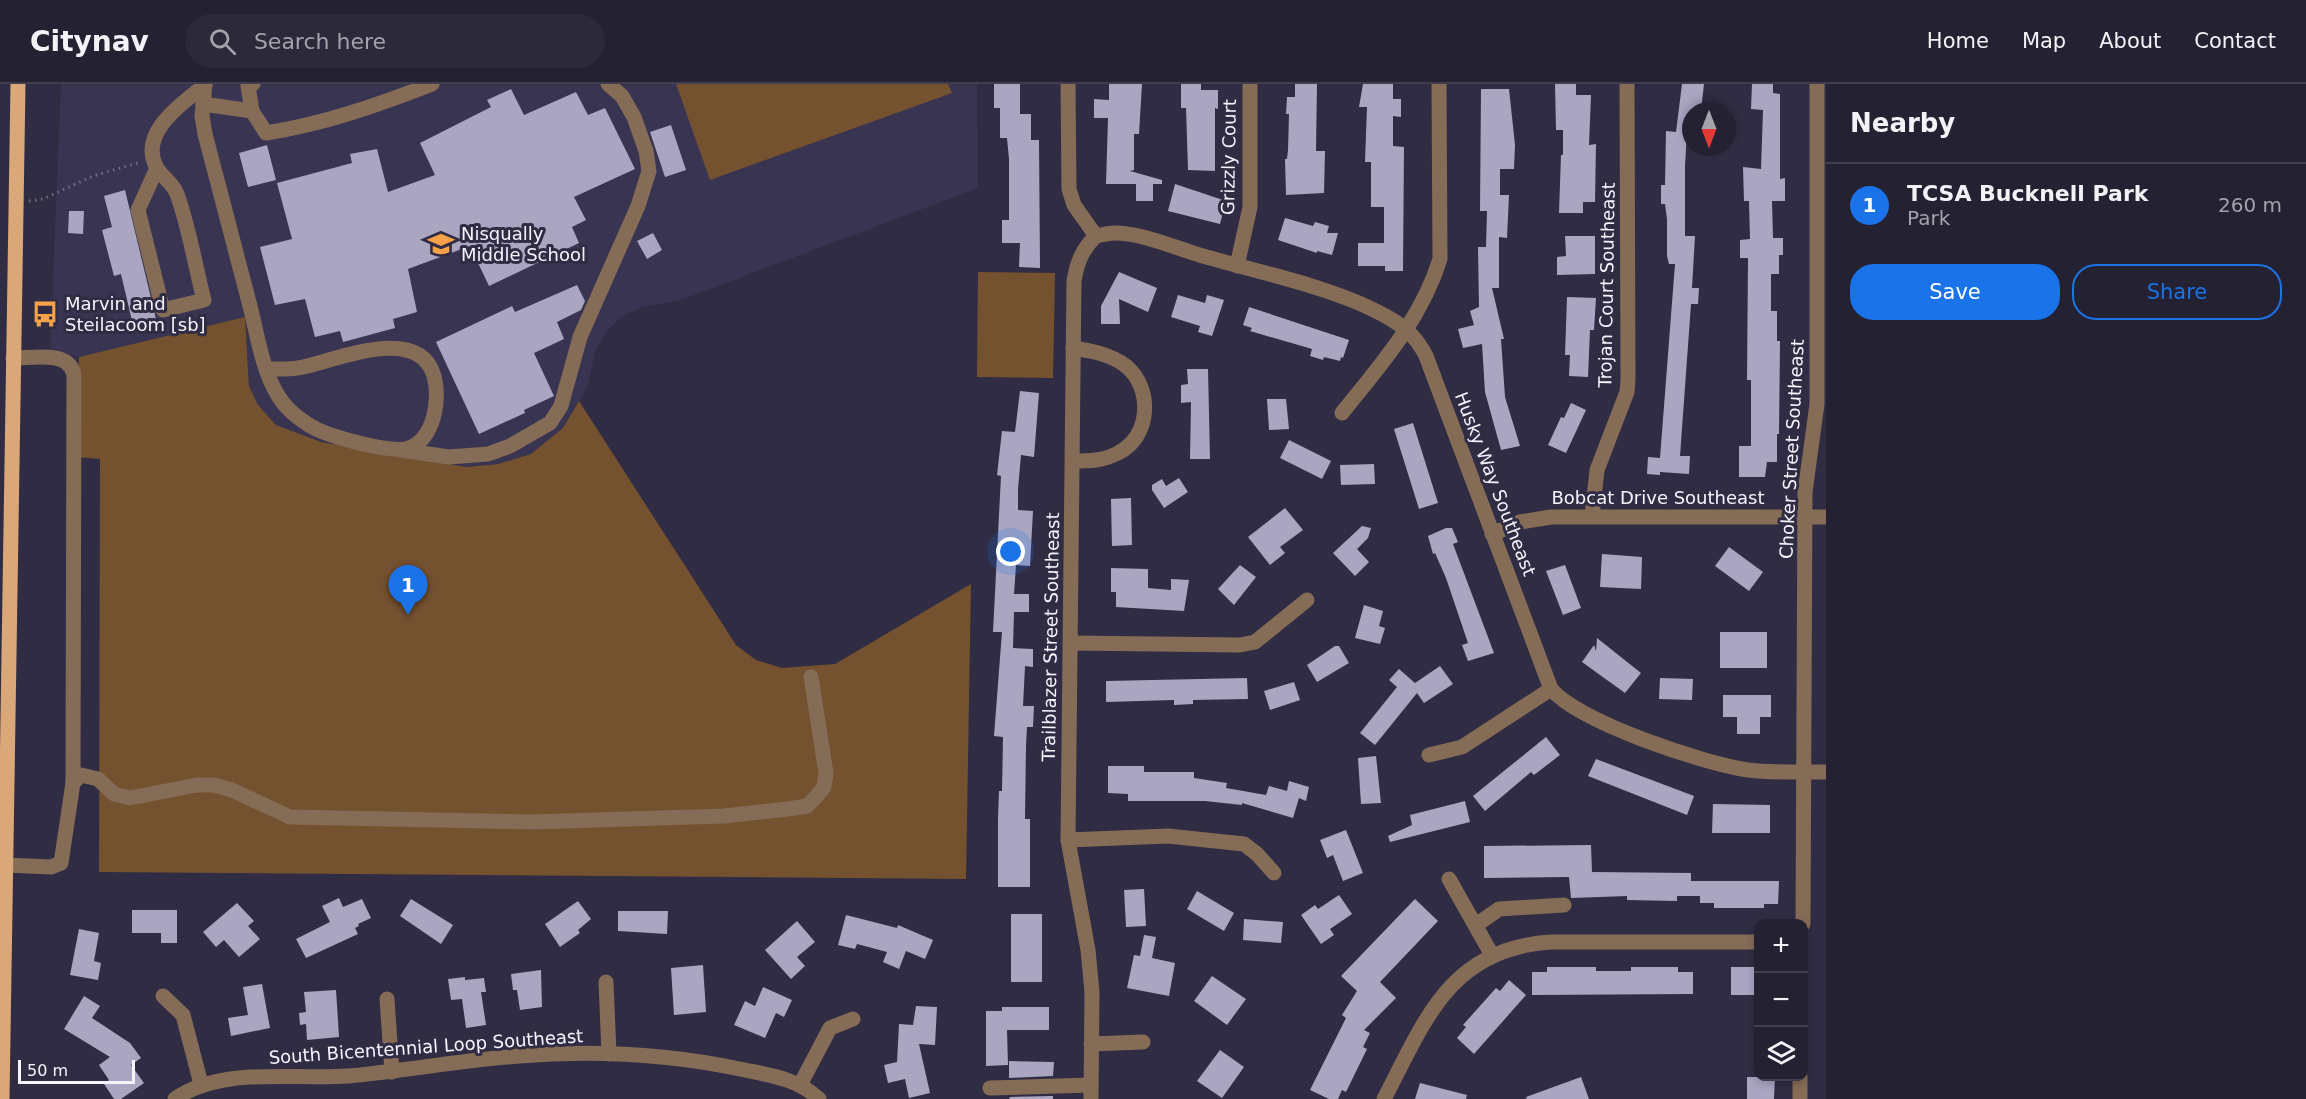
<!DOCTYPE html>
<meta charset="utf-8">
<style>
body{margin:0;font-family:"DejaVu Sans",sans-serif;background:#2c293a;color:#f1f3f6}
.controls{position:absolute;right:18px;bottom:18px;display:grid;overflow:hidden;border-radius:12px;box-shadow:0 3px 9px #0003}
.controls button{width:54px;height:54px;display:grid;place-items:center;padding:0;border:0;border-bottom:2px solid #413e4d;background:#242132;color:#f1f3f6;font:30px sans-serif}
.compass{position:absolute;left:1682px;top:18px;width:54px;height:54px;border-radius:50%;background:#242132;box-shadow:0 3px 9px #0003;rotate:180deg}
.scale{position:absolute;left:18px;bottom:15px;width:117px;box-sizing:border-box;padding-left:6px;border:3px solid #f5f4fd;border-top:0;font-size:16px;line-height:21px;white-space:nowrap;color:#f5f4fd;-webkit-text-stroke:4px #302c43;paint-order:stroke}
.you{position:absolute;left:1011px;top:468px;width:21px;height:21px;margin:-15px;border:4px solid #fff;border-radius:50%;background:#1a73e8;box-shadow:0 0 0 9px #1a73e833}
.badge{display:grid;place-items:center;width:39px;height:39px;border-radius:50%;background:#1a73e8;color:#fff;font-size:20px;font-weight:700}
.pin{position:absolute;translate:-50% -50px;filter:drop-shadow(0 2px 3px #0008)}
.pin::after{content:'';position:absolute;top:32px;width:21px;height:18px;background:inherit;clip-path:polygon(0 0,100% 0,50% 100%)}
.list{margin:0;padding:0;list-style:none}
h2{display:flex;justify-content:space-between;align-items:center;height:78px;margin:0;padding:0 24px;font-size:26px}
h2 small{font-size:20px;font-weight:400;color:#a3a3ac}
.list li{display:grid;grid-template-columns:39px 1fr auto;gap:18px;align-items:center;box-sizing:border-box;height:84px;padding:0 24px;border-top:2px solid #413e4d}
.list b{display:block;font-size:22px;white-space:nowrap}
.list p{margin:0;font-size:20px;white-space:nowrap;color:#a3a3ac}
.list em{font-size:20px;font-style:normal;color:#a3a3ac}
.actions{display:flex;gap:12px;padding:18px 24px}
.actions a{flex:1;padding:14px 0;border:2px solid #1a73e8;border-radius:24px;text-align:center;font-size:21px;color:#1a73e8}
.actions .main{background:#1a73e8;color:#fff}
.icon{flex:none;width:33px;height:33px;fill:none;stroke:currentColor;stroke-width:2;stroke-linecap:round;stroke-linejoin:round}
.map{position:relative;flex:none;width:1826px;height:1015px;overflow:hidden}
header{display:flex;align-items:center;gap:36px;box-sizing:border-box;height:84px;padding:0 30px;background:#242132;border-bottom:2px solid #413e4d}
header strong{font-size:28px}
nav{display:flex;gap:33px;margin-inline-start:auto;font-size:21px}
.search{width:420px;height:54px;background:#2c293a;display:flex;align-items:center;gap:15px;box-sizing:border-box;padding:0 21px;border-radius:33px;color:#a3a3ac;font-size:22px}
main{display:flex}
aside{flex:1;background:#242132}
.map>svg:first-child{display:block}
.built{fill:#393451}
.green{fill:#74512f}
.building{fill:#aaa6c2}
.lines{fill:none;stroke-linecap:round;stroke-linejoin:round}
.path{stroke:#716e80;stroke-width:3;stroke-dasharray:1.5 4.5;stroke-linecap:butt}
.minor{stroke:#856c56;stroke-width:15}
.major{stroke:#daa778;stroke-width:15}
.labels{text-anchor:middle;stroke-width:6;stroke-linejoin:round;paint-order:stroke}
.street-label{font-size:18px;fill:#f5f4fd;stroke:#302c43}
.poi-label{font-size:18px;fill:#f5f4fd;stroke:#302c43;text-anchor:start}
</style>
<header>
<strong>Citynav</strong>
<div class="search"><svg class="icon" aria-label="search" viewBox="0 0 24 24"><circle cx="10" cy="10" r="6"/><path d="M15 15l6 6"/></svg>Search here</div>
<nav><a>Home</a><a>Map</a><a>About</a><a>Contact</a></nav>
</header>
<main>
<div class="map">
<svg width="1826" height="1015" viewBox="0 0 1826 1015">
<rect width="100%" height="100%" fill="#302c43"/>
<path class="built" d="M61 0H977L978 104 678 217 641 223 621 233 606 248 595 268 588 301 563 344 531 370 498 380 466 383 367 369 321 358 276 341 258 321 249 302 245 233 79 273 50 270Z"/>
<g class="green">
<path d="M676 0H948L952 9 710 96Z"/>
<path d="M978 188 1055 189 1053 294 977 293Z"/>
<path d="M245 233 249 302 258 321 276 341 321 358 466 383 498 380 531 370 563 344 579 317 736 561 756 576 782 584 835 580 971 500 966 795 99 788 100 375 76 373 79 273Z"/>
</g>
<g class="building">
<path d="M994 0H1020V30H1031V56H1039L1040 184 1019 183 1020 159H1002V136H1009V75L1007 54H1000V24H994Z"/>
<path d="M1109 0H1142L1139 50H1134V86L1130 87 1162 96V100H1153V117H1136V100H1106L1108 34H1094V15L1109 16Z"/>
<path d="M1181 0H1201V6H1218V25L1215 24V87L1188 86 1186 24H1181Z"/>
<path d="M1295 0H1317L1316 67H1325L1324 109 1286 111 1285 75H1287L1288 66 1289 30H1286L1287 13H1295Z"/>
<path d="M1363 0H1393V15H1401V33L1393 32V62L1404 63 1403 187H1385V182H1358V159H1384V123H1371V78H1365L1367 23H1359Z"/>
<path d="M1555 0H1576V11H1591L1589 61 1596 60 1595 118H1583V129H1559L1561 71H1563V46H1556Z"/>
<path d="M1682 0H1704L1701 27H1691V31L1688 30 1685 82V152H1695L1692 204H1699L1698 220H1691L1680 372H1690L1689 390 1660 388V391L1647 390 1648 373 1660 374 1675 180H1669L1667 172V135L1665 120H1661V101H1665L1666 47 1676 48Z"/>
<path d="M1752 0H1773V9L1780 10V95L1785 94V117H1772L1773 154H1783V171H1779V190H1771V227H1777V257H1780L1779 350H1777V378H1767L1765 393H1739V362H1751V296H1747L1748 174H1740V156L1750 155 1749 117H1744L1743 83 1761 85 1763 26 1751 25Z"/>
<path d="M511 5 524 31 576 8 588 31 605 24 635 85 574 113 586 136 572 143 579 159 489 202 470 162 408 185 417 228 393 235 395 244 343 258 340 247 315 253 305 215 275 221 260 163 292 155 277 99 352 79 350 70 377 65 388 108 435 91 420 59 491 23 487 16Z"/>
<path d="M1481 5H1509L1515 61 1514 85H1500V111H1509L1507 154 1499 153V204H1492L1504 255H1501L1505 313 1520 362 1501 366 1485 308 1482 260 1463 264 1458 245 1474 241 1470 227 1479 223 1478 163H1486L1487 127H1480Z"/>
<path d="M671 41 686 86 665 93 650 48Z"/>
<path d="M267 61 276 96 248 103 239 69Z"/>
<path d="M1175 100 1226 117 1220 140 1168 127Z"/>
<path d="M125 106 156 235 133 241 121 190 114 192 102 146 112 143 104 112Z"/>
<path d="M69 127H84L83 150 68 149Z"/>
<path d="M1285 134 1313 142 1315 138 1329 142 1327 149H1338L1332 171 1317 167V169L1278 156Z"/>
<path d="M653 149 662 166 647 175 637 157Z"/>
<path d="M1565 152H1595V190L1557 191V173L1566 172Z"/>
<path d="M1119 188 1157 204 1148 228 1119 215 1120 240H1101V222Z"/>
<path d="M577 201 585 217 581 226 557 238 564 255 534 269 554 312 524 326 525 329 479 350 436 258 512 222 515 228Z"/>
<path d="M1178 211 1205 219 1207 211 1224 216 1212 252 1198 248 1200 242 1171 233Z"/>
<path d="M1567 213 1596 214 1594 246H1590L1588 293 1569 292 1570 271H1565Z"/>
<path d="M1249 223 1349 256 1343 274 1341 273 1340 277 1324 273 1323 276 1310 272 1312 265 1250 247 1252 244 1243 241Z"/>
<path d="M1187 285H1208L1210 375H1190L1191 318 1181 319V301L1188 300Z"/>
<path d="M1020 307 1039 309 1034 373 1021 371 1018 405V426L1033 427 1030 482 1016 481 1014 510H1029V528H1014L1013 564 1033 565V583L1025 582 1023 622H1034L1033 643H1027L1026 661 1025 735H1030V803H998V735L999 707H1002L1003 653 994 652 1002 548H993L1001 392 997 391 1002 347 1015 348Z"/>
<path d="M1267 315H1286L1289 345 1269 346Z"/>
<path d="M1571 319 1586 326 1566 369 1548 361 1561 333 1564 334Z"/>
<path d="M1413 339 1438 419 1419 425 1394 345Z"/>
<path d="M1289 356 1331 377 1322 395 1280 374Z"/>
<path d="M1374 380 1375 400 1341 401 1340 381Z"/>
<path d="M1179 394 1188 408 1164 424 1152 406V401L1162 395 1166 402Z"/>
<path d="M1131 414 1132 461 1112 462 1111 415Z"/>
<path d="M1285 424 1303 446 1280 463 1285 469 1270 481 1248 453Z"/>
<path d="M1362 442 1371 444 1368 454 1357 465 1369 478 1355 492 1333 469Z"/>
<path d="M1446 444H1452L1458 458 1453 460 1494 569 1468 577 1462 561 1468 559 1446 494 1435 469 1433 470 1428 452Z"/>
<path d="M1729 463 1763 488 1749 507 1715 482Z"/>
<path d="M1602 470 1642 473 1641 505 1600 503Z"/>
<path d="M1240 481 1256 493 1234 521 1218 505Z"/>
<path d="M1565 481 1581 524 1563 531 1546 487Z"/>
<path d="M1111 484 1148 485V504L1171 506V495L1189 496 1184 527 1116 523V508H1111Z"/>
<path d="M1364 521 1383 527 1379 542 1385 544 1380 560 1355 554Z"/>
<rect x="1720" y="548" width="47" height="36"/>
<path d="M1597 554 1641 589 1625 609 1582 578 1594 561 1596 567Z"/>
<path d="M1335 562H1339L1349 579 1317 598 1307 581Z"/>
<path d="M1440 582 1453 600 1424 619 1417 609 1375 661 1360 649 1397 603 1389 596 1399 585 1415 599Z"/>
<path d="M1247 594 1248 615 1193 616V620L1174 621V616L1106 618V597Z"/>
<path d="M1660 594 1693 595 1692 616 1659 615Z"/>
<path d="M1294 598 1300 616 1270 626 1264 607Z"/>
<path d="M1723 611H1771V633H1760V650H1737V633H1723Z"/>
<path d="M1546 653 1560 671 1534 691 1531 688 1485 727 1473 712Z"/>
<path d="M1376 672 1381 719 1361 720 1358 674Z"/>
<path d="M1596 675 1694 712 1687 731 1588 692Z"/>
<path d="M1108 682H1144V688H1194V694L1227 699 1226 704 1266 711 1269 702 1287 707 1289 697 1309 703 1306 717 1299 714 1293 734 1242 719V721L1205 717H1128V710L1108 709Z"/>
<path d="M1465 717 1470 738 1390 758 1388 752 1412 741 1410 731Z"/>
<path d="M1713 720 1770 721V749H1712Z"/>
<path d="M1346 746 1363 789 1343 797 1333 771 1327 774 1320 756Z"/>
<path d="M1591 761 1592 788 1691 789V797H1779L1778 820H1764V824H1714V819H1700V812H1677V817L1627 816V812L1571 814 1569 793 1484 794V762Z"/>
<path d="M1144 805 1146 842 1126 843 1124 806Z"/>
<path d="M1197 807 1234 829 1224 847 1187 825Z"/>
<path d="M1339 811 1352 830 1330 845 1334 851 1321 860 1301 831 1315 821 1318 825Z"/>
<path d="M339 814 343 823 362 815 371 834 358 840 359 842 355 844 358 850 306 874 296 855 330 838 322 822Z"/>
<path d="M411 815 453 841 441 860 400 832Z"/>
<path d="M1415 815 1438 837 1380 898 1396 914 1364 946 1370 949 1363 963 1367 965 1346 1008 1342 1006 1338 1015H1329L1310 1006 1346 934 1342 931 1357 907 1341 892Z"/>
<path d="M578 817 591 835 578 846 580 849 560 863 545 840Z"/>
<path d="M237 819 254 837 248 842 260 855 239 873 224 856 216 863 203 848Z"/>
<path d="M132 826H177V859H161V849H132Z"/>
<path d="M618 827H668L667 850 618 847Z"/>
<rect x="1011" y="830" width="31" height="68"/>
<path d="M846 831 897 844 898 841 933 856 925 875 906 867 899 885 883 878 887 868 857 860 855 865 838 861Z"/>
<path d="M1244 835 1283 838 1281 859 1243 856Z"/>
<path d="M797 837 815 858 797 873 805 882 791 895 765 866Z"/>
<path d="M79 845 99 849 94 877 101 879 98 896 70 891Z"/>
<path d="M1144 851 1156 853 1152 874 1175 879 1169 912 1127 904 1134 871 1140 872Z"/>
<path d="M703 881 706 928 674 931 671 884Z"/>
<path d="M1547 883H1596V887H1631V883H1678V888H1693V910L1532 911V888H1547Z"/>
<path d="M1731 883H1755V888H1758V911H1731Z"/>
<path d="M541 886 542 923 520 926 517 906H513L511 890Z"/>
<path d="M1212 892 1246 915 1227 941 1194 917Z"/>
<path d="M465 893V896L484 894 486 908H481L486 941 466 944 462 915 451 916 448 895Z"/>
<path d="M1509 896 1526 911 1474 970 1457 954 1466 943 1463 941 1496 904 1500 907Z"/>
<path d="M262 900 270 944 231 952 228 934 248 931 243 903Z"/>
<path d="M763 903 792 916 784 933 776 929 765 954 734 941 745 917 755 922Z"/>
<path d="M336 906 339 953 307 956 306 940 300 941 299 929 306 928 304 908Z"/>
<path d="M84 912 100 922 92 934 130 959 141 974 131 981 144 999 121 1015H114L104 1000 109 996 99 981 110 973 64 945Z"/>
<path d="M916 922 937 923 935 961 919 960 930 1009 909 1014 905 995 888 999 884 981 897 978 899 940 913 941Z"/>
<path d="M1002 923H1049V946H1007L1008 981 986 982V927H1002Z"/>
<path d="M1220 966 1244 983 1222 1014 1197 997Z"/>
<path d="M1009 977 1054 978 1053 992 1009 994Z"/>
<path d="M1581 993 1589 1015H1527L1526 1013Z"/>
<path d="M1747 993H1775L1774 1015H1747Z"/>
<path d="M1420 999 1467 1011 1466 1015H1415Z"/>
<path d="M1053 1012V1015H1009L1010 1013Z"/>
</g>
<g class="lines">
<path class="path" d="M29 117 43 115 93 92 141 78"/>
<g class="minor">
<path d="M205 0 202 32 205 50C220 107 235 165 250 222 258 253 263 294 284 320 291 329 306 340 316 345 333 353 391 370 409 364 435 354 440 315 434 292 419 240 337 276 303 283 291 286 278 285 267 285"/>
<path d="M253 0 248 2 252 27 266 49C324 40 378 21 432 0"/>
<path d="M1068 0 1069 105 1074 121 1096 152"/>
<path d="M203 20 252 27"/>
<path d="M157 84 138 126 163 226 204 216C195 181 189 143 177 110 173 99 163 94 157 84 137 49 183 19 205 1"/>
<path d="M1096 152C1102 151 1109 149 1114 149 1143 149 1175 164 1203 172 1258 188 1341 205 1389 234 1406 244 1417 254 1426 272L1551 605C1581 639 1702 679 1748 686 1774 689 1800 688 1826 688"/>
<path d="M1237 182 1250 123V0"/>
<path d="M13 274C33 274 70 266 74 291L73 699"/>
<path d="M1342 329C1381 280 1421 236 1440 175L1439 0"/>
<path d="M400 366 449 373 488 370 510 362 550 339 561 322 580 253 638 122 649 87 646 67 634 33 622 12 608 0"/>
<path d="M1073 377C1089 377 1103 377 1118 369 1151 353 1153 304 1126 282 1110 270 1092 267 1073 264"/>
<path d="M1592 432 1597 386 1627 308 1628 296 1627 0"/>
<path d="M1492 450 1520 438 1551 433H1826"/>
<path d="M1070 559 1240 561 1255 558 1307 516"/>
<path d="M1429 671 1462 663 1551 605"/>
<path d="M1068 756 1168 752 1244 760 1257 770 1274 789"/>
<path d="M5 781 51 783 61 779 73 699 81 691 98 695 114 710 130 714 197 701H214L232 706 290 733 532 738 724 732 788 725 807 722 815 714 824 703 826 689 811 593"/>
<path d="M1449 795 1492 871"/>
<path d="M1803 840 1805 408 1817 320V0"/>
<path d="M1476 841 1499 825 1564 821"/>
<path d="M606 898 609 970"/>
<path d="M163 912 183 931 201 1000"/>
<path d="M387 915 392 988"/>
<path d="M1091 960 1143 958"/>
<path d="M800 1001 830 944 853 935"/>
<path d="M990 1004 1091 1001"/>
<path d="M175 1015C222 982 293 996 348 992 405 987 461 976 519 972 592 966 668 970 740 985 768 991 797 994 819 1015"/>
<path d="M1091 1015 1092 908 1088 866 1068 756 1074 197C1077 179 1082 165 1096 152"/>
<path d="M1384 1015C1425 937 1449 865 1550 858H1758"/>
<path d="M1800 1015V992"/>
</g>
<path class="major" d="M2 1015 18 0"/>
</g>
<defs>
<g id="school-bare" transform="scale(2.07)"><path d="M0-5L7-2L0 1L-7-2ZM-4 1L0 2.5L4 1V4Q0 6-4 4Z" fill="#f7a248" stroke="#302c43" stroke-width="2.5" paint-order="stroke"/></g>
<g id="bus-bare" transform="scale(2.07)"><path d="M-5-6H5V4H4V6H2V4H-2V6H-4V4H-5ZM-3.5-4V0h7V-4ZM-3.5 1.2v1.5H-2V1.2ZM2 1.2v1.5H3.5V1.2Z" fill="#f7a248" stroke="#302c43" stroke-width="2.5" paint-order="stroke"/></g>
</defs>
<g fill-rule="evenodd">
<use href="#school-bare" x="441" y="160"/>
<use href="#bus-bare" x="45" y="230"/>
</g>
<g class="labels">
<g class="street-label">
<text transform="translate(1229 73) rotate(-89)" y="6">Grizzly Court</text>
<text transform="translate(1607 201) rotate(-89)" y="6">Trojan Court Southeast</text>
<text transform="translate(1792 365) rotate(-87)" y="6">Choker Street Southeast</text>
<text transform="translate(1495 400) rotate(69)" y="6">Husky Way Southeast</text>
<text x="1658" y="420">Bobcat Drive Southeast</text>
<text transform="translate(1051 553) rotate(-89)" y="6">Trailblazer Street Southeast</text>
<text transform="translate(426 963) rotate(-4)" y="6">South Bicentennial Loop Southeast</text>
</g>
<g class="poi-label">
<text x="461" y="156">Nisqually<tspan x="461" dy="21">Middle School</tspan></text>
<text x="65" y="226">Marvin and<tspan x="65" dy="21">Steilacoom [sb]</tspan></text>
</g>
</g>
</svg>
<div class="controls">
<button>+</button>
<button>−</button>
<button><svg class="icon" aria-label="layers" viewBox="0 0 24 24"><path d="M12 4l9 5-9 5-9-5zM3 14l9 5 9-5"/></svg></button>
</div>
<svg class="compass" viewBox="-18 -18 36 36"><path d="M0-13l5 13h-10z" fill="#e53935"/><path d="M0 13l5-13h-10z" fill="#a3a3ac"/></svg>
<div class="scale">50 m</div>
<div class="you"></div>
<div class="pin badge" style="left:408px;top:531px">1</div>
</div>
<aside>
<h2>Nearby<small></small></h2>
<ul class="list">
<li><span class="badge">1</span><div><b>TCSA Bucknell Park</b><p>Park</p></div><em>260 m</em></li>
</ul>
<div class="actions"><a class="main">Save</a><a>Share</a></div>
</aside>
</main>
